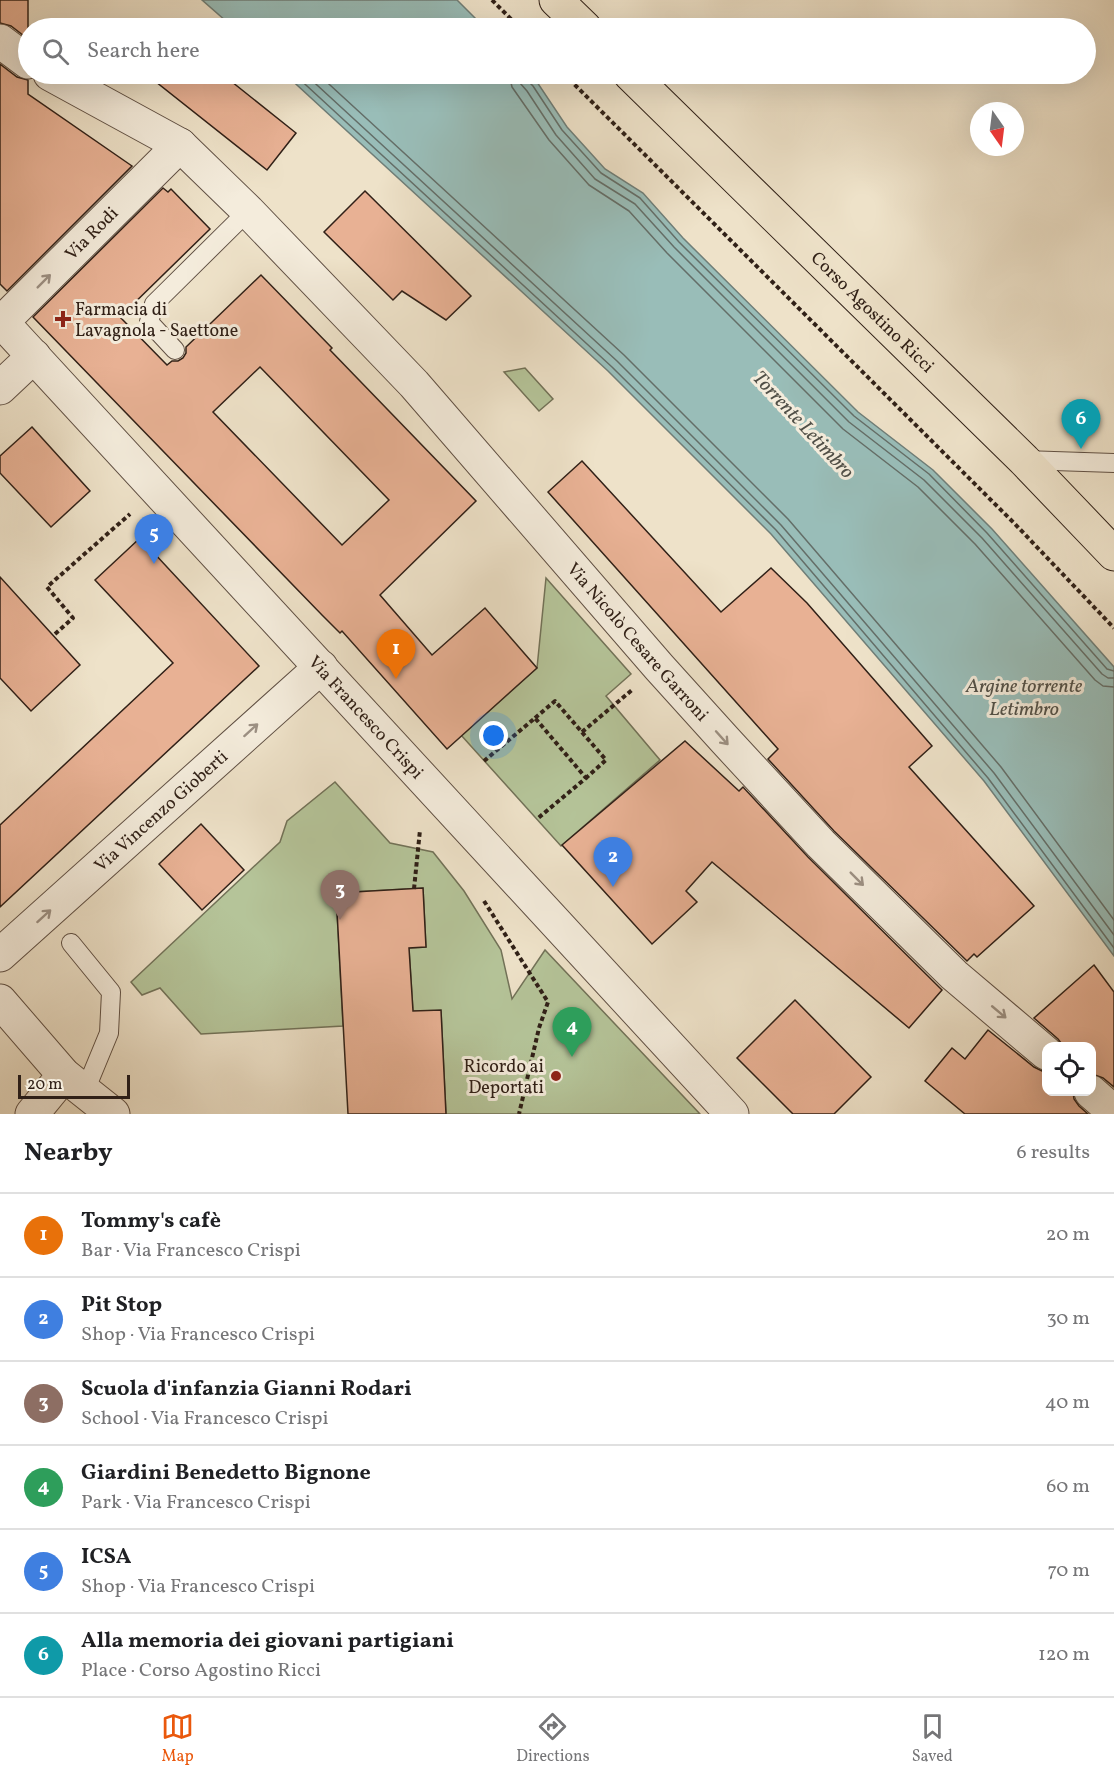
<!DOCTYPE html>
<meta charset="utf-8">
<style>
body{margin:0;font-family:Vollkorn,serif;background:#f6f6f6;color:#202124}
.controls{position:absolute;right:18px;bottom:18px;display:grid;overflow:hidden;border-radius:12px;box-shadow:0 6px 24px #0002}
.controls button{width:54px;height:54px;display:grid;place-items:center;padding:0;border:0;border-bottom:2px solid #e0e0e0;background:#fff;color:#202124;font:30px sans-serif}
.compass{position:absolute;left:970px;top:102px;width:54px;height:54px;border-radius:50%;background:#fff;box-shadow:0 6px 24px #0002;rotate:166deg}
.scale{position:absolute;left:18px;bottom:15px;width:112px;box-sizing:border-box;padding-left:6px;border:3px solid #302017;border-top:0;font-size:16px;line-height:21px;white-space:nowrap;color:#302017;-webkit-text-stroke:4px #f4ecdc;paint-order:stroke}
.you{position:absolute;left:494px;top:736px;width:21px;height:21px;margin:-15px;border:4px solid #fff;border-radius:50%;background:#1a73e8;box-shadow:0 0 0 9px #1a73e833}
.badge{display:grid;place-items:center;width:39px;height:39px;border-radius:50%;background:#ea580c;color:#fff;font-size:20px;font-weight:700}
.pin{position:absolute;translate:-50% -50px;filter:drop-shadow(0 2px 3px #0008)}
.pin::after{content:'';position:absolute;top:32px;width:21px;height:18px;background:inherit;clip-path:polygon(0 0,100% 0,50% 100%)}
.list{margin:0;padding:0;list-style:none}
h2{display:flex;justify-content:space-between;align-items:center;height:78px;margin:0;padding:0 24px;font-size:26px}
h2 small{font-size:20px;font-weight:400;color:#757577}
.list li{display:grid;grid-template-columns:39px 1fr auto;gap:18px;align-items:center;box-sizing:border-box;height:84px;padding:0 24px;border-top:2px solid #e0e0e0}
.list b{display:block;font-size:22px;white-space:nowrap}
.list p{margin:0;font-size:20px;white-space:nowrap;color:#757577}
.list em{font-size:20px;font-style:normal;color:#757577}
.icon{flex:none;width:33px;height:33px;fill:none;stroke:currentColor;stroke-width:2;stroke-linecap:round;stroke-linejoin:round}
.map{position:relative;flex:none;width:1114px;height:1114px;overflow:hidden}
.search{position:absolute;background:#fff;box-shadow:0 6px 24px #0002;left:18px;right:18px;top:18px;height:66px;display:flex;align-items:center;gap:15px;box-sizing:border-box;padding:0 21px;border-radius:33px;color:#757577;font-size:22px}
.sheet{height:582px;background:#fff}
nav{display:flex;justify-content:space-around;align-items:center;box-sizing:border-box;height:84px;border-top:2px solid #e0e0e0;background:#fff;font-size:16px;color:#757577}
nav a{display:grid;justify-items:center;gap:3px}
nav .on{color:#ea580c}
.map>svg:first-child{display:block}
.green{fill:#b5c499;stroke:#727258;stroke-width:1.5}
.water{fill:#99bdb8;stroke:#6f7e78;stroke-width:1.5}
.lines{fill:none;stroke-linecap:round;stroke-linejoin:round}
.shore{stroke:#646e68;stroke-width:1.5}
.building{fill:#e8b194;stroke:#302017;stroke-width:1.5;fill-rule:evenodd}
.service-casing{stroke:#605044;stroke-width:20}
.minor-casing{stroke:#605044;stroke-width:35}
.tertiary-casing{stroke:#605044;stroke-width:35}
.primary-casing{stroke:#302017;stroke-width:35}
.path{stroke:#302017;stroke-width:4;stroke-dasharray:4.5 3;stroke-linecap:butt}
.service{stroke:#f4ecdc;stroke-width:18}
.minor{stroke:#f4ecdc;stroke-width:33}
.tertiary{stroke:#f4ecdc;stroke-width:33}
.primary{stroke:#eee2c9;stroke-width:33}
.oneway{stroke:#9c9083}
.poi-dot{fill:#8f2418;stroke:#f4ecdc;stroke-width:2}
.labels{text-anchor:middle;stroke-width:6;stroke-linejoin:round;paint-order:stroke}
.street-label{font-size:18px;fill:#302017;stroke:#f4ecdc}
.poi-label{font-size:18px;fill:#302017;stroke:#f4ecdc;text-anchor:start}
.water-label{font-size:20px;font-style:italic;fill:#504f47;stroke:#f4ecdc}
</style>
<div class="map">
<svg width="1114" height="1114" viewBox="0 0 1114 1114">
<rect width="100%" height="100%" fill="#eee2c9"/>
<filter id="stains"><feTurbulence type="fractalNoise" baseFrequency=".00333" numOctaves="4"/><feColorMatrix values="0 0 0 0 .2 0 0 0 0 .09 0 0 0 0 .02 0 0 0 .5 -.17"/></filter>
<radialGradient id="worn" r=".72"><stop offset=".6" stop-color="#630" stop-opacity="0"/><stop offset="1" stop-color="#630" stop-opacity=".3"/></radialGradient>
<g class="green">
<path d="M525 368 553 399 539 411 504 372Z"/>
<path d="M546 578 631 674 606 696 660 760 561 846 461 735 537 668Z"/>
<path d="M335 782 390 843 433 852 464 891 501 950 512 999 545 950 700 1114H446L441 1011H413L409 948 426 947 423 888 336 893 343 1026 201 1034 160 988 142 995 131 982 280 842 287 821Z"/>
</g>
<g class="water">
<path d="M202 0H457L485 28H234Z"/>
<path d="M285 74H529L537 82 567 127 605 169 643 193 683 238 858 412 933 470 992 529 1114 667V956L984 781 771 534 608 371Z"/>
</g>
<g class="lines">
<g class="shore">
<path d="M294 74 612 367 776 530 988 778 1114 948"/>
<path d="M305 74 617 361 781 525 994 773 1114 935"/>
<path d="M318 74 624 355 788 519 1001 767 1114 920"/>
<path d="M509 74 512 87 549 140 589 185 629 211 667 253 843 429 918 487 975 544 1095 680 1103 686 1114 687"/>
<path d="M518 74 520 83 527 91 556 135 595 179 635 204 674 247 849 422 924 480 982 538 1102 674 1108 678H1114"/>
<path d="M525 74 526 79 533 86 562 130 601 173 640 198 679 242 854 416 929 474 987 533 1107 669 1114 671"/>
</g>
</g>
<g class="building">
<path d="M0 0H28V39L11 26 0 23Z"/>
<path d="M0 64 17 77 28 80V94L132 166 7 291 0 284Z"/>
<path d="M146 74H222L296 133 267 170Z"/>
<path d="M163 188 168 192 171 189 210 229 120 317 167 365 172 361H178L183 358 186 353V347L261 275 332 348 330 350 476 501 380 595 432 655 485 608 537 668 447 749 342 631 340 633 322 615 33 317ZM260 367 389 500 342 545 213 412Z"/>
<path d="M365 191 471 296 446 320 402 291 393 300 324 232Z"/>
<path d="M32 427 90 491 51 527 0 473V456Z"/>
<path d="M582 461 721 612 771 568 807 603 932 746 909 767 1034 906 977 957 974 954 967 961 834 831 768 759 778 749 548 492Z"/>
<path d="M140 538 259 666 0 907V825L173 663 95 580Z"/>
<path d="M0 577 80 665 31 711 0 678Z"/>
<path d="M685 741 739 791 743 787 808 857 942 990 909 1028 712 862 686 891 697 902 652 944 562 845Z"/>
<path d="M201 824 244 870 202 910 159 864Z"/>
<path d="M423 888 426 947 409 948 413 1011 441 1010 446 1114H348L336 893Z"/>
<path d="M1094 965 1114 992V1087L1103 1078 1092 1074V1047H1064L1058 1039 1034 1018Z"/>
<path d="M795 1000 871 1077 834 1114H793L737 1058Z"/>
<path d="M988 1030 1034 1067 1042 1071H1047V1092H1073L1074 1099 1079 1106 1088 1114H965L925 1081 952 1048 965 1059Z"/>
</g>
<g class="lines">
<g class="service-casing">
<g id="service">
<path d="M175 350 149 322 154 304 248 211"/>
<path d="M1024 460 1114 463"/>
<path d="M71 943 111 992 109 1033 85 1091"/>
</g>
</g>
<g class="minor-casing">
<g id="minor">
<path d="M0 41 28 62"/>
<path id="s1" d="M50 74 180 145 248 211 414 384 659 667 725 740 821 844 954 975 1046 1053"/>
<path id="s2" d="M2 322 180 145"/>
<path d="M0 388 34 356"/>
<path id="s3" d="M0 955 321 667"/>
<path d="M0 1001 64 1075 113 1114"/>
<path d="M1091 1092 1114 1112"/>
<path d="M32 1114 64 1075"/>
</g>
</g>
<g class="tertiary-casing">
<g id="tertiary">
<path id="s4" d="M0 320 732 1114"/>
</g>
</g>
<g class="primary-casing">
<g id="primary">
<path d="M556 0 585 28"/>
<path id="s5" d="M630 74 1024 460 1114 554"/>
</g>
</g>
<g class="path">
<path d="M492 0 520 28"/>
<path d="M564 74 1015 524 1114 628"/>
<path d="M55 634 73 618 47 587 130 514"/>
<path d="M535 718 555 701 606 760 586 778"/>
<path d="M582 732 632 690"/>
<path d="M484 761 535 718 586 778 537 819"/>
<path d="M414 889 420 830"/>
<path d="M484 901 548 1002 539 1028 519 1114"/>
</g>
<use href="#service" class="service"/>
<use href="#minor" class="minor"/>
<use href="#tertiary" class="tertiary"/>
<use href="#primary" class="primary"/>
</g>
<defs><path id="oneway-shaft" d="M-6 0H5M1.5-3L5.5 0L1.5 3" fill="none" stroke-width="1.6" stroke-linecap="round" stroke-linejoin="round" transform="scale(1.5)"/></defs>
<g class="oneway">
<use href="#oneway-shaft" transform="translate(44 281) rotate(-45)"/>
<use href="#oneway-shaft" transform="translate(251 730) rotate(-42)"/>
<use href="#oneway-shaft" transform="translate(722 738) rotate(48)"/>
<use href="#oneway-shaft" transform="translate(857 879) rotate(45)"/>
<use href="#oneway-shaft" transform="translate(44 916) rotate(-42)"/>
<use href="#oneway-shaft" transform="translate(999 1012) rotate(40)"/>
</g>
<g class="poi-dot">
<path d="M60 310h6v6h6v6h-6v6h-6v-6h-6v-6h6z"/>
<circle cx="556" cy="1076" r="6"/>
</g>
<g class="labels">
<g class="street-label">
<text dy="6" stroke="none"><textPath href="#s2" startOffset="126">Via Rodi</textPath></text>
<text dy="6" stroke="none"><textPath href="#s5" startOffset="340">Corso Agostino Ricci</textPath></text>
<text dy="6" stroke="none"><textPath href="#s1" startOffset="824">Via Nicolò Cesare Garroni</textPath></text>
<text dy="6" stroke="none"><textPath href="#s4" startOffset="540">Via Francesco Crispi</textPath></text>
<text dy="6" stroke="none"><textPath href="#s3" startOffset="216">Via Vincenzo Gioberti</textPath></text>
</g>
<g class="poi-label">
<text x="75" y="315">Farmacia di<tspan x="75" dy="21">Lavagnola - Saettone</tspan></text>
<text x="544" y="1072" text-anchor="end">Ricordo ai<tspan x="544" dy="21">Deportati</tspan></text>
</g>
<g class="water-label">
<text transform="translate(804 424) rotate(47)" y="7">Torrente Letimbro</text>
<text x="1024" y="692">Argine torrente<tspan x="1024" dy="23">Letimbro</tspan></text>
</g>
</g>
<rect width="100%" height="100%" filter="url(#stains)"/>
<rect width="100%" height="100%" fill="url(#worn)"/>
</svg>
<div class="controls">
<button><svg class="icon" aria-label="locate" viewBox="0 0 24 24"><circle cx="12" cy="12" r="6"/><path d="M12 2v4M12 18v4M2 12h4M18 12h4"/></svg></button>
</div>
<svg class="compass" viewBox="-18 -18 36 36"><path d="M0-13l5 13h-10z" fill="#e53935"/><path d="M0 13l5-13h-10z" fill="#757577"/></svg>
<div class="scale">20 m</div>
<div class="you"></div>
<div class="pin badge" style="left:396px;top:679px;background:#e8710a">1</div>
<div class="pin badge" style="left:613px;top:887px;background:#3f7fe0">2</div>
<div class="pin badge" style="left:340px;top:920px;background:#8d6e63">3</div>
<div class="pin badge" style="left:572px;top:1057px;background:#2e9e5b">4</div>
<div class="pin badge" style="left:154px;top:564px;background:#3f7fe0">5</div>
<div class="pin badge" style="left:1081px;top:449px;background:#0f9aa8">6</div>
<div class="search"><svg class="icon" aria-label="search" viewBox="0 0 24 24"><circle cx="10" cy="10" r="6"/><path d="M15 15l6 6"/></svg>Search here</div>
</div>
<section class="sheet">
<h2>Nearby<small>6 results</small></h2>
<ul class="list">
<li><span class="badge" style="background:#e8710a">1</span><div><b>Tommy's cafè</b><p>Bar · Via Francesco Crispi</p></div><em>20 m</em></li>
<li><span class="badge" style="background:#3f7fe0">2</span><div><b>Pit Stop</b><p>Shop · Via Francesco Crispi</p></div><em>30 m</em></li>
<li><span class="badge" style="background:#8d6e63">3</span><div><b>Scuola d'infanzia Gianni Rodari</b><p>School · Via Francesco Crispi</p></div><em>40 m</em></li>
<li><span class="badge" style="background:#2e9e5b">4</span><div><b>Giardini Benedetto Bignone</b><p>Park · Via Francesco Crispi</p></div><em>60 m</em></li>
<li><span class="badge" style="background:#3f7fe0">5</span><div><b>ICSA</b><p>Shop · Via Francesco Crispi</p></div><em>70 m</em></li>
<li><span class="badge" style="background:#0f9aa8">6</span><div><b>Alla memoria dei giovani partigiani</b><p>Place · Corso Agostino Ricci</p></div><em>120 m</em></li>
</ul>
</section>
<nav>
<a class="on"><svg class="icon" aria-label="map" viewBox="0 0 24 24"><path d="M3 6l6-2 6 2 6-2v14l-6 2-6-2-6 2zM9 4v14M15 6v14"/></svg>Map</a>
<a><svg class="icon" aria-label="directions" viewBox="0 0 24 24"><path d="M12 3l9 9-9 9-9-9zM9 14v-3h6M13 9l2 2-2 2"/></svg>Directions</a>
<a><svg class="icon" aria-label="saved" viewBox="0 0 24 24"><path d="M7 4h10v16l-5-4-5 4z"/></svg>Saved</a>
</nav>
